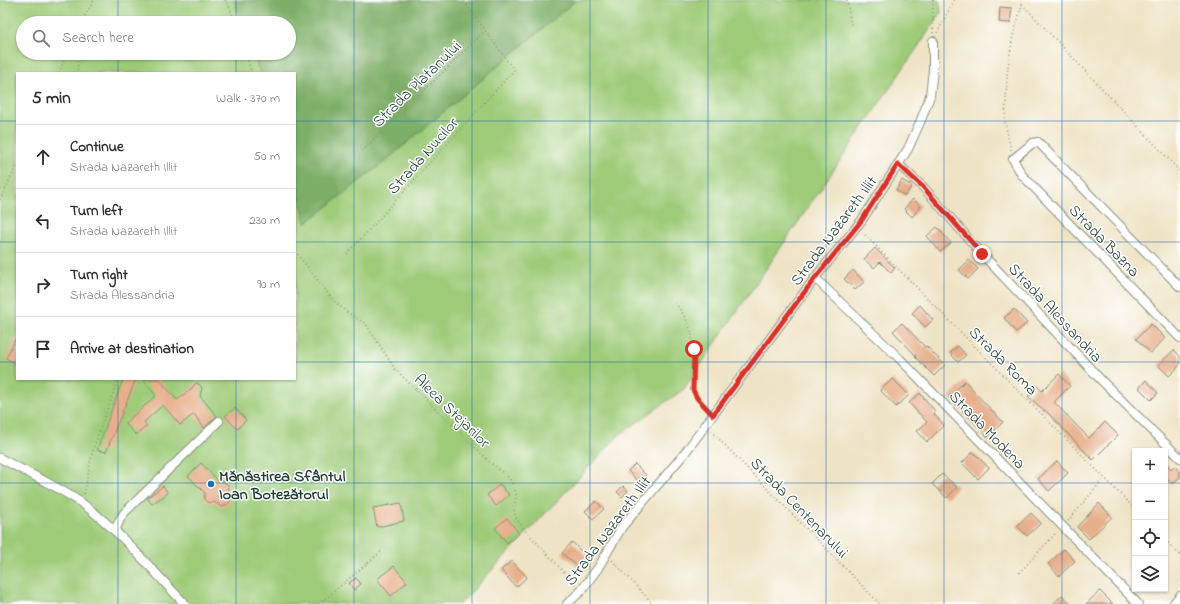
<!DOCTYPE html>
<meta charset="utf-8">
<style>
body{margin:0;font-family:"Indie Flower",sans-serif;background:#f2f2f3;color:#2b2b33}
.controls{position:absolute;right:12px;bottom:12px;display:grid;overflow:hidden;border-radius:0px;box-shadow:0 1px 3px #0004}
.controls button{width:36px;height:36px;display:grid;place-items:center;padding:0;border:0;border-bottom:1px solid #e1e1e2;background:#fff;color:#2b2b33;font:20px sans-serif}
.stop{position:absolute;width:12px;height:12px;margin:-9px;border:3px solid #d93025;border-radius:50%;background:#fff}
.stop.end{background:#d93025;border-color:#fff;box-shadow:0 1px 4px #0008}
.list{margin:0;padding:0;list-style:none}
h2{display:flex;justify-content:space-between;align-items:center;height:52px;margin:0;padding:0 16px;font-size:17px}
h2 small{font-size:13px;font-weight:400;color:#7c7c81}
.list li{display:grid;grid-template-columns:26px 1fr auto;gap:12px;align-items:center;box-sizing:border-box;height:64px;padding:0 16px;border-top:1px solid #e1e1e2}
.list b{display:block;font-size:15px;white-space:nowrap}
.list p{margin:0;font-size:13px;white-space:nowrap;color:#7c7c81}
.list em{font-size:13px;font-style:normal;color:#7c7c81}
.icon{flex:none;width:22px;height:22px;fill:none;stroke:currentColor;stroke-width:2;stroke-linecap:round;stroke-linejoin:round}
.map{position:relative;flex:none;width:1180px;height:604px;overflow:hidden}
.search{position:absolute;background:#fff;box-shadow:0 1px 3px #0004;left:16px;top:16px;width:280px;height:44px;display:flex;align-items:center;gap:10px;box-sizing:border-box;padding:0 14px;border-radius:22px;color:#7c7c81;font-size:15px}
.panel{position:absolute;background:#fff;box-shadow:0 1px 3px #0004;left:16px;top:72px;width:280px;height:308px;border-radius:0px}
.map>svg:first-child{display:block}
.green{fill:#9ecb78;stroke:#5e8456}
.forest{fill:#7eaf68;stroke:#4e764e}
.building{fill:#e7ae8a}
.lines{fill:none;stroke-linecap:round;stroke-linejoin:round}
.minor-casing{stroke:#87907c;stroke-width:10}
.path{stroke:#87907c;stroke-width:1.5;stroke-dasharray:1 3;stroke-linecap:butt}
.minor{stroke:#fff;stroke-width:8}
.route{stroke:#d93025;stroke-width:5}
.grid{fill:none;stroke:#1f6fb2;stroke-width:1;stroke-opacity:0.55}
.poi-dot{fill:#1f6fb2;stroke:#fff;stroke-width:1.5}
.labels{text-anchor:middle;stroke-width:3;stroke-linejoin:round;paint-order:stroke}
.street-label{font-size:16px;fill:#1f3d34;stroke:#fff}
.poi-label{font-size:16px;font-weight:bold;fill:#1f3d34;stroke:#fff;text-anchor:start}
</style>
<div class="map">
<svg width="1180" height="604" viewBox="0 0 1180 604">
<rect width="100%" height="100%" fill="#fff"/>
<filter id="ink" filterUnits="userSpaceOnUse"><feTurbulence type="fractalNoise" baseFrequency=".025" numOctaves="2"/><feDisplacementMap in="SourceGraphic" scale="8" xChannelSelector="R" yChannelSelector="G"/><feConvolveMatrix kernelMatrix="1 2 1 2 8 2 1 2 1" color-interpolation-filters="sRGB"/></filter>
<filter id="wash" filterUnits="userSpaceOnUse"><feTurbulence type="fractalNoise" baseFrequency=".012" numOctaves="4" result="noise"/><feDisplacementMap in="SourceGraphic" scale="16" xChannelSelector="R" yChannelSelector="G"/><feGaussianBlur stdDeviation="0.9" result="paint"/><feColorMatrix in="noise" values="0 0 0 0 0 0 0 0 0 0 0 0 0 0 0 0 0 1.4 0 .05"/><feComposite in="paint" operator="in"/></filter>
<g filter="url(#wash)">
<rect width="100%" height="100%" fill="#efe3c5"/>
<path class="green" d="M0 0H234L242 23H23V53H253L260 73H17V379H295V179L306 222 384 162 576 0H939L941 13 684 389 619 435 460 604H0Z"/>
<path class="forest" d="M234 0H576L384 162 306 223 295 179V73H260L253 53H289V23H242Z"/>
<g id="blocks">
<g class="building">
<path d="M1000 7 1012 8 1010 23 999 22Z"/>
<path d="M902 180 912 186 905 196 896 190Z"/>
<path d="M913 199 921 206 912 217 904 209Z"/>
<path d="M937 227 951 243 940 252 927 236Z"/>
<path d="M875 248 895 268 891 273 880 262 874 268 864 259Z"/>
<path d="M969 260 978 269 968 279 959 270Z"/>
<path d="M853 270 864 282 855 290 844 279Z"/>
<path d="M920 305 933 320 925 327 912 313Z"/>
<path d="M1014 309 1027 323 1016 332 1004 318Z"/>
<path d="M902 323 925 347 926 346 945 365 934 376 915 357 916 356 893 331Z"/>
<path d="M1151 324 1165 338 1151 353 1136 339Z"/>
<path d="M17 336V365L6 358Z"/>
<path d="M958 346 966 355 958 362 950 353Z"/>
<path d="M1174 350 1180 356V365L1169 376 1158 365Z"/>
<path d="M1059 374 1070 386 1054 402 1078 427 1089 438 1105 422 1118 435 1093 460 1045 410 1044 411 1028 396 1037 386 1042 391Z"/>
<path d="M123 379H136L106 452 97 450Z"/>
<path d="M143 379H159L177 400 192 388 194 385 196 383 200 385 202 388 200 396 217 416 204 428 194 414 180 425 163 405 144 422 147 426 136 435 125 423 156 396Z"/>
<path d="M893 379 909 395 896 407 880 390Z"/>
<path d="M1146 380 1158 393 1151 400 1139 388Z"/>
<path d="M965 381 975 392H974L1003 422 988 437 949 397Z"/>
<path d="M920 393 935 411 933 413 944 425 927 442 917 431 927 422 909 403Z"/>
<path d="M235 408 246 420 237 429 225 416Z"/>
<path d="M973 452 989 468 978 479 962 463Z"/>
<path d="M1057 461 1068 473 1049 491 1038 479Z"/>
<path d="M1165 462 1171 469 1174 466 1180 472V477L1172 484 1165 477Z"/>
<path d="M201 463 218 481H222L228 485 230 502 226 505 222 507 214 502 211 503 207 502 204 499 205 493 188 476Z"/>
<path d="M635 464 646 475 639 482 628 471Z"/>
<path d="M942 474 957 487 947 498 932 484Z"/>
<path d="M500 484 509 495 496 506 487 495Z"/>
<path d="M163 486 168 493 152 504 147 498Z"/>
<path d="M623 486 628 491 622 497 617 492Z"/>
<path d="M596 501 604 509 593 519 585 511Z"/>
<path d="M401 503 404 521 377 527 373 508Z"/>
<path d="M1099 503 1112 517 1089 539 1077 527Z"/>
<path d="M1031 513 1041 523 1027 536 1017 526Z"/>
<path d="M507 518 519 534 507 543 495 528Z"/>
<path d="M572 542 587 557 578 567 562 553Z"/>
<path d="M1064 549 1075 561 1059 576 1048 564Z"/>
<path d="M512 561 527 577 516 587 501 570Z"/>
<path d="M394 566 407 582 391 596 377 579Z"/>
<path d="M356 578 361 584 354 590 349 583Z"/>
<path d="M1100 591 1113 604H1086Z"/>
<path d="M1062 595 1071 604H1053Z"/>
</g>
</g>
</g>
<g filter="url(#ink)">
<use href="#blocks" fill-opacity="0" stroke="#87907c" stroke-width="1"/>
<g class="lines">
<g class="minor-casing">
<g id="minor">
<path d="M898 164 924 188 982 254 1102 381 1180 458"/>
<path d="M815 278 900 359 1138 604"/>
<path d="M1180 287 1038 142 1033 143 1013 159 1022 175 1180 338"/>
<path d="M0 458C27 473 58 486 83 504 121 532 152 570 185 604"/>
<path d="M115 531 120 519 125 512 219 421"/>
<path d="M567 604 581 591 598 568 622 527 684 454 815 278 862 220 908 149 921 120 930 96 933 70V41"/>
<path d="M1173 604 1180 596"/>
</g>
</g>
<g class="path">
<path d="M225 0 229 6 235 23"/>
<path d="M847 0 851 26"/>
<path d="M933 0V33"/>
<path d="M1022 4 1180 171"/>
<path d="M81 23 94 0"/>
<path d="M937 33 954 0"/>
<path d="M77 53 78 73"/>
<path d="M246 53 251 73"/>
<path d="M59 73 67 53"/>
<path d="M1011 150 1005 123 1007 75 1012 40 1022 4 1021 0"/>
<path d="M362 151 485 31"/>
<path d="M0 200 17 165"/>
<path d="M862 232 1135 509"/>
<path d="M295 251 333 300 348 313 366 324 395 369 490 462 510 479 516 493 514 510 516 518 524 529 576 585"/>
<path d="M347 254 514 70 463 0"/>
<path d="M675 303C691 322 695 339 693 364 693 372 692 381 693 389 695 397 702 403 707 409"/>
<path d="M711 431 880 604"/>
<path d="M84 494 93 450 118 379"/>
<path d="M1068 521 1104 478"/>
<path d="M1165 540 1180 555"/>
<path d="M612 560 653 604"/>
<path d="M1019 573 1057 532"/>
<path d="M319 604 383 550"/>
</g>
<use href="#minor" class="minor"/>
</g>
</g>
<g class="lines" filter="url(#ink)">
<path class="route" d="M694 349 693 390 697 398 713 415 815 278 862 220 898 164 924 188 982 254"/>
</g>
<path class="grid" d="M118 0V23M236 0V23M354 0V604M472 0V604M590 0V604M708 0V604M826 0V604M944 0V604M1062 0V604M118 53V73M236 53V73M0 121H17M295 121H1180M0 242H17M295 242H1180M0 362H17M295 362H1180M118 379V604M236 379V604M0 483H1135M1165 483H1180"/>
<circle class="poi-dot" cx="211" cy="484" r="4"/>
<g class="labels">
<g class="street-label">
<text transform="translate(416 83) rotate(-44)" y="6">Strada Platanului</text>
<text transform="translate(422 155) rotate(-48)" y="6">Strada Nucilor</text>
<text transform="translate(833 230) rotate(-53)" y="6">Strada Nazareth Illit</text>
<text transform="translate(1105 240) rotate(46)" y="6">Strada Bazna</text>
<text transform="translate(1056 312) rotate(47)" y="6">Strada Alessandria</text>
<text transform="translate(1004 360) rotate(45)" y="6">Strada Roma</text>
<text transform="translate(453 410) rotate(44)" y="6">Aleea Stejarilor</text>
<text transform="translate(988 429) rotate(46)" y="6">Strada Modena</text>
<text transform="translate(800 507) rotate(46)" y="6">Strada Centenarului</text>
<text transform="translate(607 530) rotate(-53)" y="6">Strada Nazareth Illit</text>
</g>
<g class="poi-label">
<text x="219" y="481">Mănăstirea Sfântul<tspan x="219" dy="18">Ioan Botezătorul</tspan></text>
</g>
</g>
</svg>
<div class="controls">
<button>+</button>
<button>−</button>
<button><svg class="icon" aria-label="locate" viewBox="0 0 24 24"><circle cx="12" cy="12" r="6"/><path d="M12 2v4M12 18v4M2 12h4M18 12h4"/></svg></button>
<button><svg class="icon" aria-label="layers" viewBox="0 0 24 24"><path d="M12 4l9 5-9 5-9-5zM3 14l9 5 9-5"/></svg></button>
</div>
<div class="stop" style="left:694px;top:349px"></div>
<div class="stop end" style="left:982px;top:254px"></div>
<div class="search"><svg class="icon" aria-label="search" viewBox="0 0 24 24"><circle cx="10" cy="10" r="6"/><path d="M15 15l6 6"/></svg>Search here</div>
<section class="panel">
<h2>5 min<small>Walk · 370 m</small></h2>
<ul class="list">
<li><svg class="icon" aria-label="ahead" viewBox="0 0 24 24"><path d="M12 20V5M6 11l6-6 6 6"/></svg><div><b>Continue</b><p>Strada Nazareth Illit</p></div><em>50 m</em></li>
<li><svg class="icon" aria-label="left" viewBox="0 0 24 24"><path d="M17 20v-9H6M10 6l-5 5 5 5"/></svg><div><b>Turn left</b><p>Strada Nazareth Illit</p></div><em>230 m</em></li>
<li><svg class="icon" aria-label="right" viewBox="0 0 24 24"><path d="M7 20v-9h11M14 6l5 5-5 5"/></svg><div><b>Turn right</b><p>Strada Alessandria</p></div><em>90 m</em></li>
<li><svg class="icon" aria-label="arrive" viewBox="0 0 24 24"><path d="M6 21V4h12l-3 4 3 4H6"/></svg><div><b>Arrive at destination</b></div></li>
</ul>
</section>
</div>
